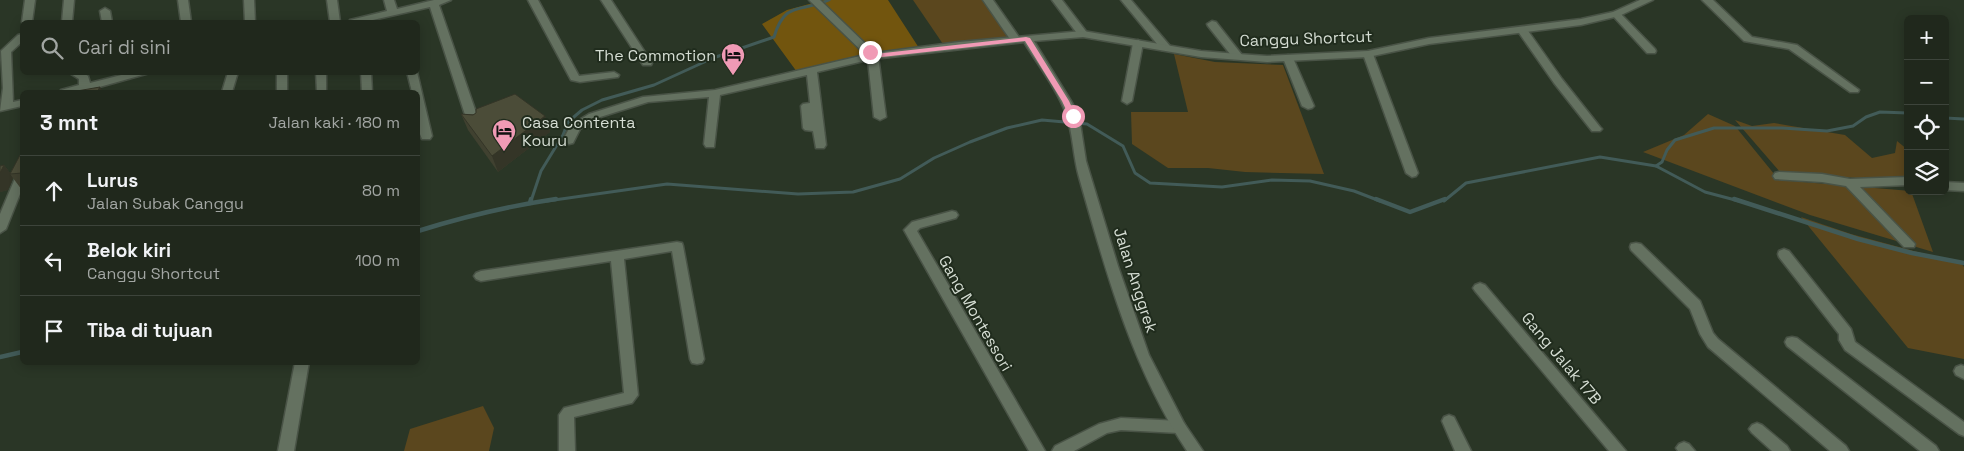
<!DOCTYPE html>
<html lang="id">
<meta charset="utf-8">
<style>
body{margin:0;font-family:"Space Grotesk",sans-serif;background:#283025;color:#f1f3f6}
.controls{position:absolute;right:15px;top:15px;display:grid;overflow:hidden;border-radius:8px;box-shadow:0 2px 12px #0003}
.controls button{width:45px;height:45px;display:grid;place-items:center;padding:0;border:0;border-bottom:1px solid #3d443b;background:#20281c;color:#f1f3f6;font:25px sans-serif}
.stop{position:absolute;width:15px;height:15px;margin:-11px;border:4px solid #f09ab5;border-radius:50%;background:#fff}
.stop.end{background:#f09ab5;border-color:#fff;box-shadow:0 1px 5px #0008}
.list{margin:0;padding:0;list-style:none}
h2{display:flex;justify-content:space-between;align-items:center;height:65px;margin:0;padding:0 20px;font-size:21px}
h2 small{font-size:16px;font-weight:400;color:#a2a6a3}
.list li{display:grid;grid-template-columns:32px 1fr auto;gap:15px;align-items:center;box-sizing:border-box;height:70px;padding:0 20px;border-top:1px solid #3d443b}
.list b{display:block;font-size:19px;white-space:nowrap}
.list p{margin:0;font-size:16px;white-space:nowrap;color:#a2a6a3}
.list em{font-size:16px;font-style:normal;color:#a2a6a3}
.icon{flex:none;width:28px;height:28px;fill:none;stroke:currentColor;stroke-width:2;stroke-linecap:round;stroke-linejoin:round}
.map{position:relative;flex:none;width:1964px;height:451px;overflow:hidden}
.search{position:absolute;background:#20281c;box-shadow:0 2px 12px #0003;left:20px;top:20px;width:400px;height:55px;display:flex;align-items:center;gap:12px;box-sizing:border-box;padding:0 18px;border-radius:8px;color:#a2a6a3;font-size:19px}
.panel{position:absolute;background:#20281c;box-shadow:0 2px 12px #0003;left:20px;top:90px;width:400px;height:275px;border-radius:8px}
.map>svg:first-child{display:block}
.green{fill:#5b471e}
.forest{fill:#72550e}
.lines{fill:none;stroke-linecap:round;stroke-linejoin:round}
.stream-far1{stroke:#425b58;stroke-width:3}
.stream{stroke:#425b58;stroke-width:4.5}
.street-casing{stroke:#495346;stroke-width:3}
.secondary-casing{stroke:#495346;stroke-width:3}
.street{fill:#647160;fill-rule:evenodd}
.secondary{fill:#647160;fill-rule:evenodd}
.wall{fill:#404130}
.shaded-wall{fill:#343527}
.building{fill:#4b4c38;stroke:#343527}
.route{fill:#f09ab5}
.labels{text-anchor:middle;stroke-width:4;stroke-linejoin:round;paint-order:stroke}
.street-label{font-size:16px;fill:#d5ddd3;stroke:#202c1d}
.poi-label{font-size:16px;fill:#d5ddd3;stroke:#202c1d;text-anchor:end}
</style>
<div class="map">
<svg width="1964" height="451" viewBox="0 0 1964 451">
<rect width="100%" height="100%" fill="#2a3626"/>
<g class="green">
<path d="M913 0H984L1010 38 943 44Z"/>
<path d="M1174 54 1215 62 1283 65 1324 174 1245 172 1208 168H1168L1132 144 1131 112H1188Z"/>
<path d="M1708 114 1735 126 1779 180 1911 191 1933 252 1810 215 1643 152 1684 135Z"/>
<path d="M1735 120 1752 126 1774 123 1845 135 1872 158 1895 153 1897 141 1908 150V182L1780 172Z"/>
<path d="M1801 217 1851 234 1962 264 1964 267V359L1908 348Z"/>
<path d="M483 406 494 428 489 451H404L410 429Z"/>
</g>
<path class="forest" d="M824 0H888L919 48 875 52 797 72 762 24 787 10Z"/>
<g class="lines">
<g class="stream-far1">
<path d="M1945 118 1964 119"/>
<path d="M1656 166 1662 162 1667 150 1675 140 1714 128H1782L1827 131 1853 126 1866 117 1880 112 1908 113"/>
<path d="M531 201 541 171 563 135 568 122 582 110 602 100 654 85 713 58 774 37C785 0 800 13 829 0"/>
<path d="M547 201 667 184 798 194 853 192 900 179 934 158 970 142 1007 128 1042 120 1087 124 1123 146 1135 173 1150 183 1222 187 1272 180 1310 181 1354 191 1380 201"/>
<path d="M1444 201 1466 183 1600 157 1656 166 1705 192 1739 201"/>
</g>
<g class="stream">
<path d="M1376 199 1410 212 1445 199"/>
<path d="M1734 199 1858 239 1912 253 1964 263"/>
<path d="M530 203 531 199"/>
<path d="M418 231C463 217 509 206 556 199"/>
<path d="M0 357 22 352"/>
</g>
<g class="street-casing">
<g id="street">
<path d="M25 0H35L32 22H22Z"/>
<path d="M64 0H74L72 22H62Z"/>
<path d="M178 0H188L191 22H181Z"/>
<path d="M244 0H254L255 22H245Z"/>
<path d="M327 0H337L340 22H330Z"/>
<path d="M384 0H394L397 9 434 0H451L439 5 481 127 479 129 475 130 469 127 430 7 364 22H349L350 20 387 11Z"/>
<path d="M528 0H538L579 76 614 72 619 75 618 77 580 82 571 80Z"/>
<path d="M601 0H611L652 63 651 65H643Z"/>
<path d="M983 0H993L1021 40 1020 42H1012Z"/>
<path d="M1052 0H1062L1088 34 1087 36H1079Z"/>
<path d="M1121 0H1131L1170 46 1171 48 1170 50H1162Z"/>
<path d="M1702 0H1713L1752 37 1797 45 1859 90 1858 92H1850L1789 49 1744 41Z"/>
<path d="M105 8 110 11 112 22H102L100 11Z"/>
<path d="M1616 11 1619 12 1655 49 1656 51 1655 53H1647L1613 16 1611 14Z"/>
<path d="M1212 21 1216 22 1242 55 1243 57 1242 59H1234L1208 26 1207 24Z"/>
<path d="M1522 27 1526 28 1562 79 1600 127 1602 129 1600 131H1592L1554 83 1517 30Z"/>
<path d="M22 34V42L11 52 13 102 22 100V106L0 111 3 88 1 51 18 35Z"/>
<path d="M1138 40 1143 43 1132 101 1127 104 1122 101 1133 43Z"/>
<path d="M1368 51 1373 54 1418 173 1416 176 1412 177 1406 173 1363 54Z"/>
<path d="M873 53 878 56 886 117 880 120 874 117 868 60 817 72 826 145 824 148H816L813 131 805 130 803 128 801 106 803 104 810 103 807 75 720 95 714 147H706L704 144 709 97 648 102 597 118 580 129 573 143 569 144 563 140 571 125 589 114 643 97 715 90Z"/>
<path d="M1288 55 1293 58 1314 106 1312 108 1308 109 1302 106 1283 58Z"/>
<path d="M68 72H82L88 76 90 83 133 72H153L85 91 60 92 61 90 79 85V79Z"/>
<path d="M228 72H238L232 92H222Z"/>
<rect x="277" y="72" width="10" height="20"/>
<path d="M316 72H326V92L317 91Z"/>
<path d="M361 72H371L372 92H362Z"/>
<path d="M407 72H417L432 136 430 139H422C415 125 418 107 418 92H412Z"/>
<path d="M22 172V189L6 229 0 233V214L16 176Z"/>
<path d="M1779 172 1822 174 1850 179 1908 177V185L1860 187 1915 244 1914 247H1904L1846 186 1822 182 1775 179 1773 176 1775 173Z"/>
<path d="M1945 182 1964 183V191L1945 190Z"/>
<path d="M952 211 956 212 958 215 956 218 920 228 917 231 1045 451H1029L904 230 912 222Z"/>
<path d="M677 242 682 243 683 246 704 359 702 363 697 364 692 363 690 359 672 251 624 259 638 395 632 403 574 417 575 451H559V415L564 408 624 393 611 261 481 281 476 279 474 276 476 273 481 271Z"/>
<path d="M1636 243 1641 244 1700 301 1713 333 1718 339 1846 446 1849 451H1830L1708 347 1700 334 1690 309 1631 250 1630 247 1631 244Z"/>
<path d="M1784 249 1789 251 1851 329 1855 342 1964 422V436L1959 434 1845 350 1839 340V334L1779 257 1778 254 1779 251Z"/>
<path d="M1480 283 1485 285 1626 451H1609L1475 291 1473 288 1475 285Z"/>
<path d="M1792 337 1797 338 1936 446 1939 451H1920L1787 346 1785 342 1787 338Z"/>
<path d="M295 362H309L294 451H278Z"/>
<path d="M1961 365 1964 366V379L1956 375 1954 371 1956 367Z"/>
<path d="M1449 415 1454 417 1471 451H1455L1442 421 1444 417Z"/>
<path d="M1121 418 1179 421 1184 423 1186 427 1184 431 1179 433 1121 430 1107 433 1074 451H1052L1055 446 1099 424Z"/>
<path d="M1757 423 1762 425 1787 446 1790 451H1772L1752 433 1749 429 1752 425Z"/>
<path d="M1684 442 1689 444 1695 451H1678L1676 448 1679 444Z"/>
</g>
</g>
<g class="secondary-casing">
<path id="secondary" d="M809 0H820L875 53 959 42 1083 31 1201 51 1238 54 1267 56 1368 51 1429 38 1581 19 1613 12 1640 0H1653L1619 16 1581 25 1429 44 1368 57 1267 62 1201 57 1083 37 1034 41 1071 101 1079 116 1086 161 1118 266 1149 355 1184 423 1203 451H1187C1132 368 1106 272 1079 177 1073 157 1073 131 1066 114 1057 89 1038 65 1024 42L873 59 869 58Z"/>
</g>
<use href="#street" class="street"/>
<use href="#secondary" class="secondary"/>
</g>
<g class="wall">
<path d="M461 114 545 116 550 132 498 172 468 130Z"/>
<path d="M22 155V190L13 178 8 190 0 192V166L4 165 10 173Z"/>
</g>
<g class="shaded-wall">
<path d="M100 87 103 92H97Z"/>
<path d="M545 116 550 132 498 172 492 156Z"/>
<path d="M4 165 11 174H10L13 178 8 190 0 192V168Z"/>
</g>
<g class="building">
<path d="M100 87 97 92H77V91Z"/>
<path d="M515 94 545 116 492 156 461 114 473 115 476 113V109Z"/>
<path d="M20 155H22V173L10 174Z"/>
<path d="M4 165 0 173V166Z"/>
</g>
<path class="route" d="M1026 37 1030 38 1069 101 1076 116 1075 117 1069 116 1062 101 1025 41 873 58 866 52 870 50 875 54Z"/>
<defs>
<g id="hotel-pin" transform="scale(1.25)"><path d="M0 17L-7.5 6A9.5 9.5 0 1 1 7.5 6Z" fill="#f09ab5" stroke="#202c1d"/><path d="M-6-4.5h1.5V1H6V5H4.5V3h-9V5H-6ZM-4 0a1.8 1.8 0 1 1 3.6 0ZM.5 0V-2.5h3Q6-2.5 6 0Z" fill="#111"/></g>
</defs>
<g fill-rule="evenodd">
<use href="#hotel-pin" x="733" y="55"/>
<use href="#hotel-pin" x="504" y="131"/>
</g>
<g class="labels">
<g class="street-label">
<text transform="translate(1306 38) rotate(-2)" y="6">Canggu Shortcut</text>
<text transform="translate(1136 280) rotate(72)" y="6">Jalan Anggrek</text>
<text transform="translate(976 313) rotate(60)" y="6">Gang Montessori</text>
<text transform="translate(1562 358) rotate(50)" y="6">Gang Jalak 17B</text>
</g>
<g class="poi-label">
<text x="716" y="61">The Commotion</text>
<text x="522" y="128" text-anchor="start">Casa Contenta<tspan x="522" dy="18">Kouru</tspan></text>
</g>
</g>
</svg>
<div class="controls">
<button>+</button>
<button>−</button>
<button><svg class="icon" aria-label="locate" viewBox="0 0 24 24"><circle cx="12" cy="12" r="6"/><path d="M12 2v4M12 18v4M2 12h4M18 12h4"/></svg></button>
<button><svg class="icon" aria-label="layers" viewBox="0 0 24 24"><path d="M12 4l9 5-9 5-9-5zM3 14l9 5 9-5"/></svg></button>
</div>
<div class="stop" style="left:1073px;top:116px"></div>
<div class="stop end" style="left:870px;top:52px"></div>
<div class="search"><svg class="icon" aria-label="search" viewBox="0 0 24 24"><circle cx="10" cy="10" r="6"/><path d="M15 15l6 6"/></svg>Cari di sini</div>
<section class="panel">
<h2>3 mnt<small>Jalan kaki · 180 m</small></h2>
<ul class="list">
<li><svg class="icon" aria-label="ahead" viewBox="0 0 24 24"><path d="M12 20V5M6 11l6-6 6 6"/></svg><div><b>Lurus</b><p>Jalan Subak Canggu</p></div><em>80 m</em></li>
<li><svg class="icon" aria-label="left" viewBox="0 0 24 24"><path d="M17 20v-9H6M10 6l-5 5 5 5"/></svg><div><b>Belok kiri</b><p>Canggu Shortcut</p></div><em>100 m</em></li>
<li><svg class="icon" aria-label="arrive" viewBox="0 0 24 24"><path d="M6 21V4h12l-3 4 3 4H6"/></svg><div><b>Tiba di tujuan</b></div></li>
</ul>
</section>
</div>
